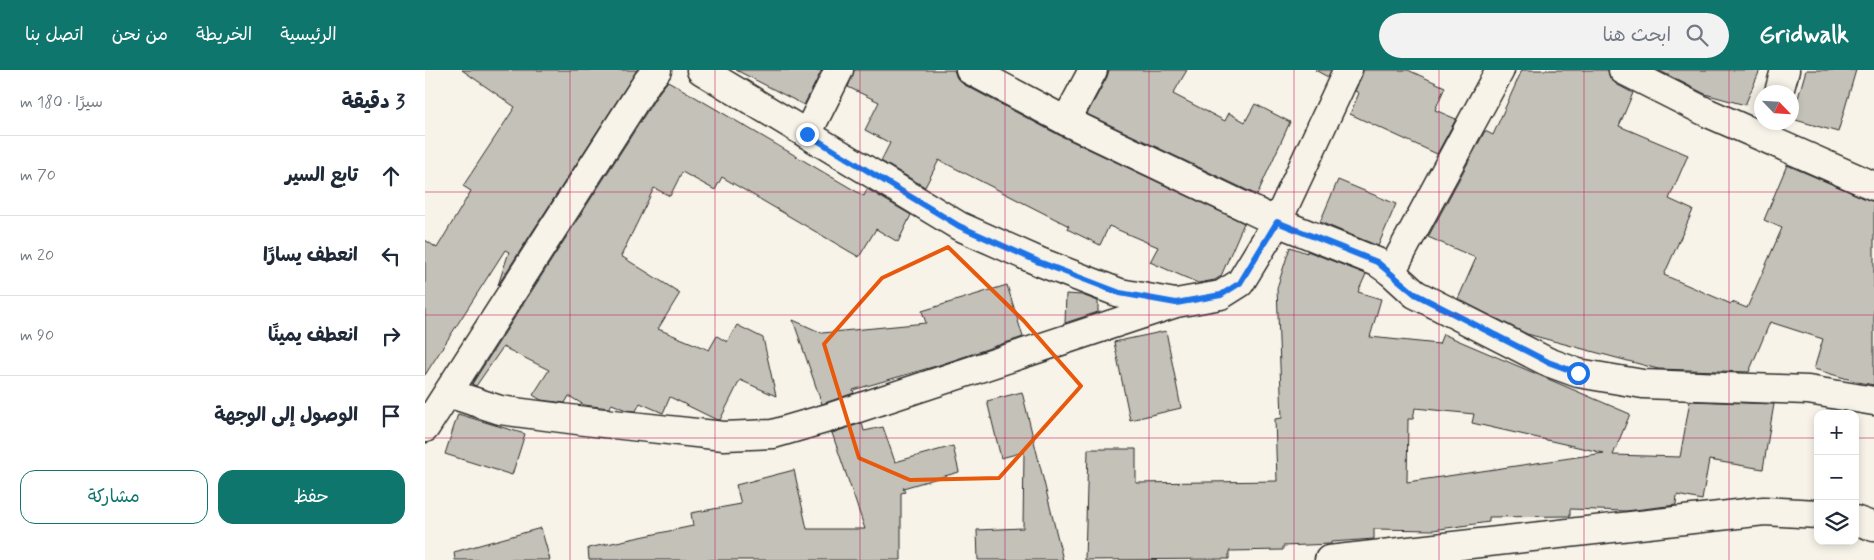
<!DOCTYPE html>
<html lang="ar">
<meta charset="utf-8">
<style>
body{margin:0;font-family:Mynerve,"Playpen Sans Arabic",sans-serif;background:#f2f2f3;color:#1f2937;direction:rtl}
.controls{position:absolute;right:15px;bottom:15px;display:grid;overflow:hidden;border-radius:10px;box-shadow:0 2px 8px #0003}
.controls button{width:45px;height:45px;display:grid;place-items:center;padding:0;border:0;border-bottom:1px solid #e0e1e3;background:#fff;color:#1f2937;font:25px sans-serif}
.compass{position:absolute;left:1329px;top:15px;width:45px;height:45px;border-radius:50%;background:#fff;box-shadow:0 2px 8px #0003;rotate:115deg}
.stop{position:absolute;width:15px;height:15px;margin:-11px;border:4px solid #1a73e8;border-radius:50%;background:#fff}
.stop.end{background:#1a73e8;border-color:#fff;box-shadow:0 1px 5px #0008}
.list{margin:0;padding:0;list-style:none}
h2{display:flex;justify-content:space-between;align-items:center;height:65px;margin:0;padding:0 20px;font-size:21px}
h2 small{font-size:16px;font-weight:400;color:#747a83}
.list li{display:grid;grid-template-columns:32px 1fr auto;gap:15px;align-items:center;box-sizing:border-box;height:80px;padding:0 20px;border-top:1px solid #e0e1e3}
.list b{display:block;font-size:19px;white-space:nowrap}
.list em{font-size:16px;font-style:normal;color:#747a83}
.actions{display:flex;gap:10px;padding:15px 20px}
.actions a{flex:1;padding:11px 0;border:1px solid #0f766e;border-radius:15px;text-align:center;font-size:18px;color:#0f766e}
.actions .main{background:#0f766e;color:#fff}
.icon{flex:none;width:28px;height:28px;fill:none;stroke:currentColor;stroke-width:2;stroke-linecap:round;stroke-linejoin:round}
.map{position:relative;flex:none;width:1449px;height:490px;overflow:hidden;direction:ltr}
header{display:flex;align-items:center;gap:30px;box-sizing:border-box;height:70px;padding:0 25px;background:#0f766e;color:#fff}
header strong{font-size:24px}
nav{display:flex;gap:28px;margin-inline-start:auto;font-size:18px}
.search{width:350px;height:45px;background:#f2f2f3;display:flex;align-items:center;gap:12px;box-sizing:border-box;padding:0 18px;border-radius:28px;color:#747a83;font-size:19px}
main{display:flex}
aside{flex:1;background:#fff}
.map>svg:first-child{display:block}
.building{fill:#c4c1b9;stroke:#2b2b2b;fill-rule:evenodd}
.lines{fill:none;stroke-linecap:round;stroke-linejoin:round}
.minor-casing{stroke:#2b2b2b;stroke-width:31}
.minor{stroke:#f7f3e8;stroke-width:28}
.route{stroke:#1a73e8;stroke-width:6}
.marked{fill:none;stroke:#e8590c;stroke-width:4;stroke-linejoin:round}
.grid{fill:none;stroke:#c2185b;stroke-width:1;stroke-opacity:0.55}
</style>
<header>
<strong>Gridwalk</strong>
<div class="search"><svg class="icon" aria-label="search" viewBox="0 0 24 24"><circle cx="10" cy="10" r="6"/><path d="M15 15l6 6"/></svg>ابحث هنا</div>
<nav><a>الرئيسية</a><a>الخريطة</a><a>من نحن</a><a>اتصل بنا</a></nav>
</header>
<main>
<div class="map">
<svg width="1449" height="490" viewBox="0 0 1449 490">
<rect width="100%" height="100%" fill="#f7f3e8"/>
<filter id="ink" filterUnits="userSpaceOnUse"><feTurbulence type="fractalNoise" baseFrequency=".02" numOctaves="2"/><feDisplacementMap in="SourceGraphic" scale="10" xChannelSelector="R" yChannelSelector="G"/><feConvolveMatrix kernelMatrix="1 2 1 2 8 2 1 2 1" color-interpolation-filters="sRGB"/></filter>
<g filter="url(#ink)">
<g class="building">
<path d="M37 0H212L73 215 84 182 80 180 0 305V170L12 178 46 121 38 116 90 37Z"/>
<path d="M311 0H397L379 35Z"/>
<path d="M429 0H529L532 8 538 14 634 65 819 153 796 206 790 210 773 213 725 192 733 177 684 156 675 175 642 159 644 156 514 90 500 117 456 91 465 73 440 60 454 32 423 17Z"/>
<path d="M684 0H762L748 24 800 51 804 43 820 52 830 34 865 52 832 125 662 44 682 7Z"/>
<path d="M890 0H906L903 7Z"/>
<path d="M938 0H983L1020 17 1010 40 1031 49 1012 84 925 44 934 23 930 21Z"/>
<path d="M1097 0H1183L1185 8 1191 14 1208 23 1194 56 1263 85 1244 129 1268 140 1239 205 1306 234 1307 232 1322 238 1357 158 1339 150 1362 95 1449 132V315L1433 312 1389 299 1398 269 1345 252 1324 302 1233 299 1102 264 1033 229 1051 188 1003 167 1060 61 1068 65Z"/>
<path d="M1233 0H1335L1320 35 1280 24Z"/>
<path d="M1381 0H1431L1413 62 1367 49Z"/>
<path d="M243 11 439 126 442 119 486 145 473 172 451 159 434 187 297 107 290 120 257 102 245 126 229 118 196 186 255 223 233 259 284 280 292 266 302 272 312 255 338 268 351 326 315 310 295 350 290 349 245 327 238 343 215 333 211 341 201 340 187 334 184 338 159 335 144 326 140 333 116 330 108 325 124 300 78 277 51 316 47 314 235 21Z"/>
<path d="M913 110 971 134 953 176 895 152Z"/>
<path d="M865 177 882 183V181L941 204 933 222 956 229 945 267 1014 274 1018 264 1205 344 1188 385 1255 387 1265 331 1349 334 1338 399 1284 390 1277 430 1252 425 1251 435 1201 441 1145 439V446L1064 447V452L1008 460 949 459V469L906 472V474L858 476V480L804 481V489L660 490 663 379H711V413L852 411 850 349 857 348 852 218ZM990 338 1049 344 1047 353 1179 383 982 412 983 349H988Z"/>
<path d="M582 215 598 267 511 296 428 320 429 323 397 334 368 250 397 263 501 253 497 241Z"/>
<path d="M641 224 657 225 673 231V242L640 253Z"/>
<path d="M741 261 756 338 705 350 689 272Z"/>
<path d="M597 322 638 490H553L552 460 598 458 599 382 576 388 562 331Z"/>
<path d="M33 344 100 364 87 405 20 384Z"/>
<path d="M437 353 439 361 458 357 470 392 528 376 534 402 478 418 480 422 476 423V490H164L163 478 268 456 266 443 316 434 311 415 369 400 382 459H440L407 363Z"/>
<path d="M116 458 125 490H30L29 482Z"/>
</g>
<g class="lines">
<g class="minor-casing">
<g id="minor">
<path d="M276 0 534 156 615 192 695 223 750 233"/>
<path d="M545 0 641 51 852 152 952 192 966 202 990 224 1123 292 1153 303 1218 314 1383 320 1449 331"/>
<path d="M1198 0 1283 43 1449 116"/>
<path d="M1354 22 1360 0"/>
<path d="M641 51 668 0"/>
<path d="M382 64 414 0"/>
<path d="M966 202 1075 0"/>
<path d="M23 323 75 340 160 351 299 366 348 364 403 348 751 233 796 225 815 213 852 152 923 0"/>
<path d="M0 358 222 12 232 0"/>
<path d="M1430 450 1449 457"/>
<path d="M904 490 1339 441 1393 444"/>
</g>
</g>
<use href="#minor" class="minor"/>
</g>
</g>
<g class="lines" filter="url(#ink)">
<path class="route" d="M382 64 534 156 614 192 695 223 751 233 796 225 815 213 852 152 952 192 990 224 1123 292 1153 303"/>
</g>
<path class="marked" d="M523 177 599 251 656 316 574 408 485 410 434 388 399 274 457 208Z"/>
<path class="grid" d="M145 0V490M290 0V490M435 0V490M580 0V490M724 0V490M869 0V490M1014 0V490M1159 0V490M1304 0V490M0 122H1449M0 245H1449M0 368H1393M1430 368H1449"/>
</svg>
<div class="controls">
<button>+</button>
<button>−</button>
<button><svg class="icon" aria-label="layers" viewBox="0 0 24 24"><path d="M12 4l9 5-9 5-9-5zM3 14l9 5 9-5"/></svg></button>
</div>
<svg class="compass" viewBox="-18 -18 36 36"><path d="M0-13l5 13h-10z" fill="#e53935"/><path d="M0 13l5-13h-10z" fill="#747a83"/></svg>
<div class="stop" style="left:1153px;top:303px"></div>
<div class="stop end" style="left:382px;top:64px"></div>
</div>
<aside>
<h2>3 دقيقة<small>سيرًا · 180 m</small></h2>
<ul class="list">
<li><svg class="icon" aria-label="ahead" viewBox="0 0 24 24"><path d="M12 20V5M6 11l6-6 6 6"/></svg><div><b>تابع السير</b></div><em>70 m</em></li>
<li><svg class="icon" aria-label="left" viewBox="0 0 24 24"><path d="M17 20v-9H6M10 6l-5 5 5 5"/></svg><div><b>انعطف يسارًا</b></div><em>20 m</em></li>
<li><svg class="icon" aria-label="right" viewBox="0 0 24 24"><path d="M7 20v-9h11M14 6l5 5-5 5"/></svg><div><b>انعطف يمينًا</b></div><em>90 m</em></li>
<li><svg class="icon" aria-label="arrive" viewBox="0 0 24 24"><path d="M6 21V4h12l-3 4 3 4H6"/></svg><div><b>الوصول إلى الوجهة</b></div></li>
</ul>
<div class="actions"><a class="main">حفظ</a><a>مشاركة</a></div>
</aside>
</main>
